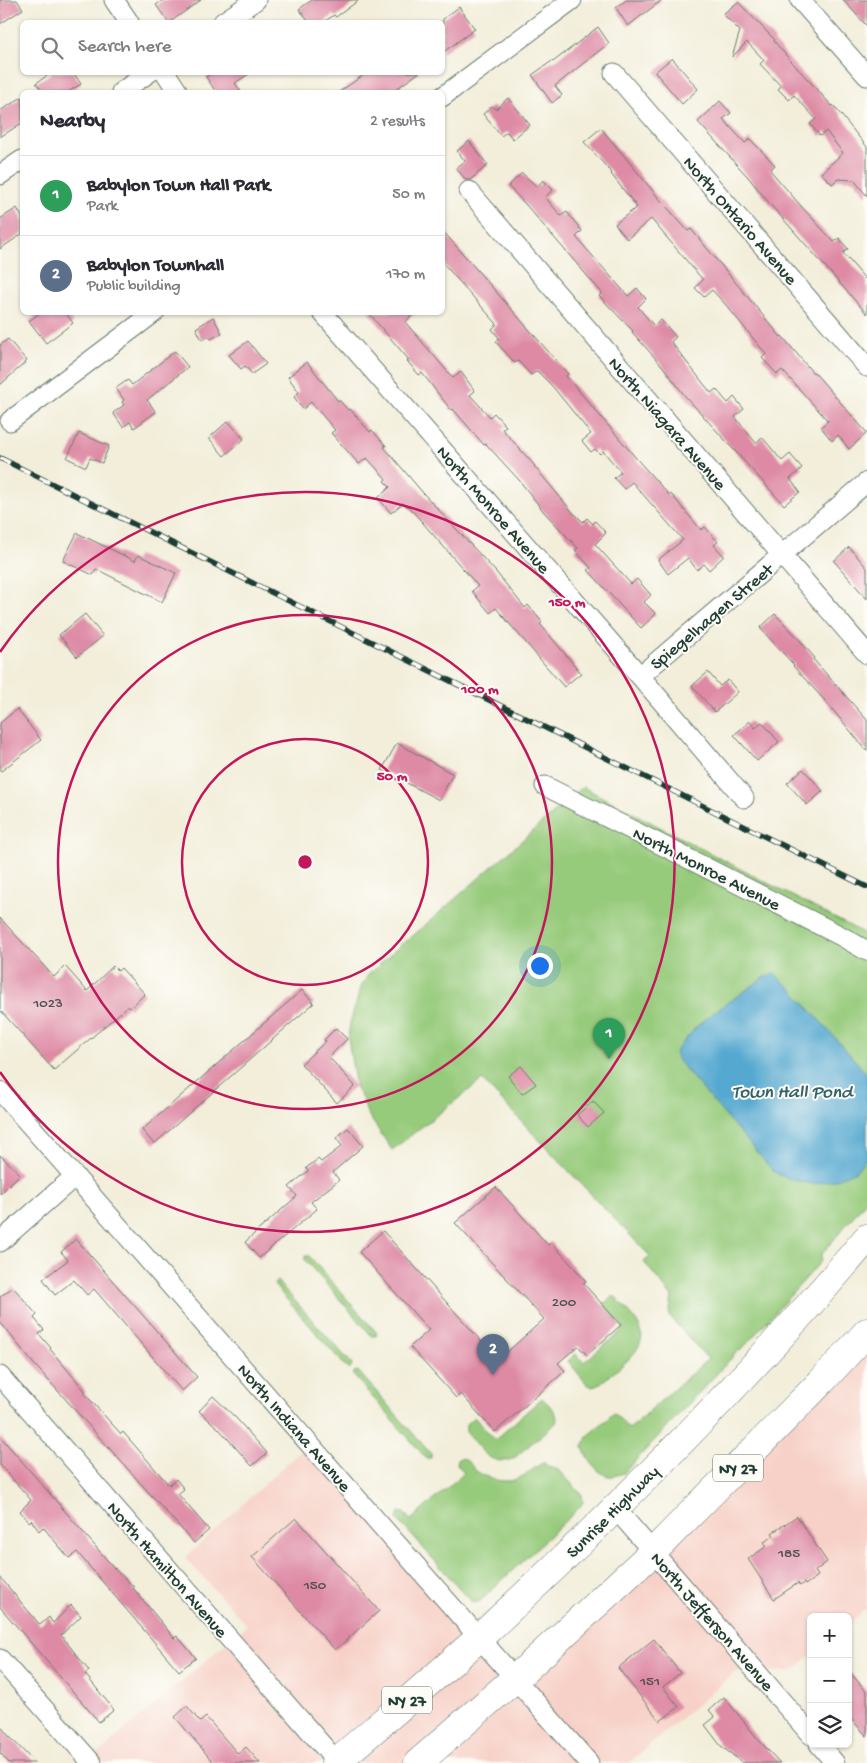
<!DOCTYPE html>
<meta charset="utf-8">
<style>
body{margin:0;font-family:"Gochi Hand",sans-serif;background:#f2f2f3;color:#2b2b33}
.controls{position:absolute;right:15px;bottom:15px;display:grid;overflow:hidden;border-radius:8px;box-shadow:0 1px 4px #0004}
.controls button{width:45px;height:45px;display:grid;place-items:center;padding:0;border:0;border-bottom:1px solid #e1e1e2;background:#fff;color:#2b2b33;font:25px sans-serif}
.you{position:absolute;left:539px;top:965px;width:18px;height:18px;margin:-12px;border:4px solid #fff;border-radius:50%;background:#1a73e8;box-shadow:0 0 0 8px #1a73e833}
.badge{display:grid;place-items:center;width:32px;height:32px;border-radius:50%;background:#d1495b;color:#fff;font-size:16px;font-weight:700}
.pin{position:absolute;translate:-50% -41px;filter:drop-shadow(0 1px 2px #0008)}
.pin::after{content:'';position:absolute;top:26px;width:18px;height:15px;background:inherit;clip-path:polygon(0 0,100% 0,50% 100%)}
.list{margin:0;padding:0;list-style:none}
h2{display:flex;justify-content:space-between;align-items:center;height:65px;margin:0;padding:0 20px;font-size:21px}
h2 small{font-size:16px;font-weight:400;color:#7c7c81}
.list li{display:grid;grid-template-columns:32px 1fr auto;gap:15px;align-items:center;box-sizing:border-box;height:80px;padding:0 20px;border-top:1px solid #e1e1e2}
.list b{display:block;font-size:19px;white-space:nowrap}
.list p{margin:0;font-size:16px;white-space:nowrap;color:#7c7c81}
.list em{font-size:16px;font-style:normal;color:#7c7c81}
.icon{flex:none;width:28px;height:28px;fill:none;stroke:currentColor;stroke-width:2;stroke-linecap:round;stroke-linejoin:round}
.map{position:relative;flex:none;width:867px;height:1763px;overflow:hidden}
.search{position:absolute;background:#fff;box-shadow:0 1px 4px #0004;left:20px;top:20px;width:425px;height:55px;display:flex;align-items:center;gap:12px;box-sizing:border-box;padding:0 18px;border-radius:8px;color:#7c7c81;font-size:19px}
.panel{position:absolute;background:#fff;box-shadow:0 1px 4px #0004;left:20px;top:90px;width:425px;height:225px;border-radius:8px}
.map>svg:first-child{display:block}
.built{fill:#f7d1c7}
.green{fill:#97cb7c;stroke:#5b8458}
.water{fill:#55a8d0;stroke:#3a7282}
.building{fill:#de8aa5}
.lines{fill:none;stroke-linecap:round;stroke-linejoin:round}
.minor-casing{stroke:#697b6e;stroke-width:21}
.trunk-casing{stroke:#697b6e;stroke-width:29}
.minor{stroke:#fff;stroke-width:19}
.trunk{stroke:#fff;stroke-width:28}
.rail-casing{stroke:#1f3d34;stroke-width:5.5}
.rail{stroke:#fdfcf7;stroke-width:4;stroke-dasharray:11;stroke-linecap:butt}
.ring{fill:none;stroke:#c2185b;stroke-width:2.5}
.labels{text-anchor:middle;stroke-width:4;stroke-linejoin:round;paint-order:stroke}
.number-label{font-size:15px;fill:#4f5050}
.shield{fill:#fdfcf7;stroke:#62766e;stroke-width:1}
.shield-label{font-size:16px;font-weight:bold;fill:#1f3d34}
.street-label{font-size:18px;fill:#1f3d34;stroke:#fdfcf7}
.water-label{font-size:19px;font-style:italic;fill:#32626b;stroke:#fdfcf7}
.centre{fill:#c2185b;stroke:#fdfcf7;stroke-width:2.5}
.ring-label{font-size:15px;text-anchor:middle;font-weight:bold;fill:#c2185b;stroke:#fdfcf7;stroke-width:4;stroke-linejoin:round;paint-order:stroke}
</style>
<div class="map">
<svg width="867" height="1763" viewBox="0 0 867 1763">
<rect width="100%" height="100%" fill="#fdfcf7"/>
<filter id="ink" filterUnits="userSpaceOnUse"><feTurbulence type="fractalNoise" baseFrequency=".02" numOctaves="2"/><feDisplacementMap in="SourceGraphic" scale="10" xChannelSelector="R" yChannelSelector="G"/><feConvolveMatrix kernelMatrix="1 2 1 2 8 2 1 2 1" color-interpolation-filters="sRGB"/></filter>
<filter id="wash" filterUnits="userSpaceOnUse"><feTurbulence type="fractalNoise" baseFrequency=".0096" numOctaves="4" result="noise"/><feDisplacementMap in="SourceGraphic" scale="20" xChannelSelector="R" yChannelSelector="G"/><feGaussianBlur stdDeviation="1.12" result="paint"/><feColorMatrix in="noise" values="0 0 0 0 0 0 0 0 0 0 0 0 0 0 0 0 0 1.4 0 .05"/><feComposite in="paint" operator="in"/></filter>
<g filter="url(#wash)">
<rect width="100%" height="100%" fill="#f2eeda"/>
<path class="built" d="M867 1332V1608L848 1624V1617H811V1655L792 1671 735 1672 629 1763H87L247 1625 185 1558 309 1443 515 1678Z"/>
<g class="green">
<path d="M583 787 867 935V1200L821 1255V1261L809 1275 740 1351 739 1350 624 1473C619 1474 613 1477 609 1476 597 1474 586 1457 583 1447L587 1437 614 1413 629 1429 708 1359 669 1316 672 1297 644 1262 650 1256 482 1080 392 1150 367 1113 363 1100 356 1089 348 1038 350 1023 361 987 368 975 406 940 407 941Z"/>
<path d="M305 1256H309L377 1333 376 1336H372L305 1260Z"/>
<path d="M277 1281 352 1364 351 1368H347L275 1286 274 1284Z"/>
<path d="M612 1297H616C624 1307 635 1317 640 1328 651 1348 612 1373 598 1385L593 1387 587 1384 568 1361 576 1354 584 1362 624 1329 604 1304Z"/>
<path d="M358 1371 431 1454V1458H426L354 1376V1372Z"/>
<path d="M542 1398C549 1405 560 1413 556 1423L514 1458C491 1469 479 1447 466 1432V1424L474 1417 495 1440Z"/>
<path d="M461 1458C470 1460 472 1469 479 1473 492 1480 507 1485 521 1477 530 1473 535 1466 545 1462L546 1466 553 1467 559 1470 582 1495 583 1502 579 1508 479 1602H472L397 1519 399 1512 404 1513 411 1520 464 1473 457 1464 458 1459Z"/>
</g>
<path class="water" d="M774 974 791 988 867 1074V1157L856 1171 834 1180 812 1184 789 1179 774 1172 678 1061 675 1052 696 1027 717 1010 765 977Z"/>
<g id="blocks">
<g class="building">
<path d="M0 0H17L23 9 0 24Z"/>
<path d="M163 0H201L170 22H168L156 5Z"/>
<path d="M312 0H359L336 17 334 15 324 22H309L299 9Z"/>
<path d="M626 0H662L628 26 616 8Z"/>
<path d="M843 0H867V26Z"/>
<path d="M738 2 775 40 774 41 790 60 832 106 833 105 867 147V196L854 180 838 179 832 184 821 173 843 153 826 131 820 136 810 124 816 119 794 95 789 100 778 89 781 86 760 64 764 60 747 42 732 57 740 31 723 14Z"/>
<path d="M459 7 475 29 442 53 443 19Z"/>
<path d="M598 27 609 43 555 86 562 95 552 103 532 75 552 61 553 62Z"/>
<path d="M672 58 698 89 682 104 655 72Z"/>
<path d="M53 72H73L81 84 68 92H43L36 83Z"/>
<path d="M213 72H252L235 83 241 92H216L206 77Z"/>
<path d="M368 72H420L392 92H339Z"/>
<path d="M22 97V123L0 137V111Z"/>
<path d="M508 98 530 125 513 139 507 132 501 136 483 114 492 106 496 109Z"/>
<path d="M720 101 731 113 723 119 745 143 750 139 775 165 770 170 801 206 834 242 839 238 848 249 843 253 867 281V314L769 203 748 177 698 122Z"/>
<path d="M601 128 657 196 688 231 691 229 781 337 782 336 813 373 814 372 867 433 849 449 838 435 832 441 821 427 828 421 782 370 777 374 762 358 766 354 726 305 712 290 704 297 695 288 703 280 651 219 627 239 615 224 637 207 611 174 612 173 584 142Z"/>
<path d="M469 141 488 165 470 180H466L456 168 465 161 457 151Z"/>
<path d="M522 173 537 187 543 180 553 190 545 197 561 216 567 212 582 231 576 237 628 296 637 288 646 299 638 307 654 326 661 320 676 337 671 342 711 393 716 389 728 403 734 397 744 409 735 417 756 443 762 437 782 461 790 454 802 468 790 479 800 492 784 505 685 396 664 368 632 332 633 331 599 296 602 293 526 205 508 186Z"/>
<path d="M17 208 22 217V234L0 249V219Z"/>
<path d="M442 230 568 374 566 376 642 465 669 495 671 494 701 530 705 527 718 542 714 545 724 556 709 570 704 564 697 570 688 558 668 574 658 560 683 540 632 482 624 489 614 478 621 472 603 451 600 454 595 449 591 452 582 441 591 434 553 387 537 371 531 375 518 361 515 363 496 342 499 338 492 329 497 324 442 262Z"/>
<path d="M41 312H65L73 323 46 343 29 321Z"/>
<path d="M368 312H416L405 322 453 378 461 372 475 391 470 395 490 417 494 413 506 426 502 429 535 466H534L575 515H576L583 522 587 518 593 524 595 521 606 533 595 544 631 584 637 579 651 595 644 602 656 614 641 628 588 570 591 568 575 550 578 548 544 512 519 480 486 444 484 445 453 409 451 410 422 373 419 375 407 361 409 360Z"/>
<path d="M213 317 222 333 211 339 208 336 202 340 196 328Z"/>
<path d="M8 339 27 361 0 385V345Z"/>
<path d="M248 341 266 364 252 374 245 366 241 369 229 355Z"/>
<path d="M175 351 188 367 147 400 156 412 134 428 130 422 123 427 113 413 124 405 122 402 124 400 116 388 128 380 132 385Z"/>
<path d="M307 362 338 401 339 400 348 410 350 409 370 432 372 430 386 446 384 447 423 493 496 572 525 608 528 605 542 622 540 624 581 673 564 687 496 608 490 613 472 591 478 586 408 506 407 507 403 503 391 513 378 498 390 487 384 481 386 479 367 458 359 464 331 433 335 430 311 402 303 409 294 397 299 392 288 377Z"/>
<path d="M228 421 244 439 224 456 209 438Z"/>
<path d="M79 433 109 446 102 463 90 458 86 467 67 458Z"/>
<path d="M77 533 135 561 138 555 176 573 162 602 96 569 93 575 63 561Z"/>
<path d="M849 547 867 568V599L834 561Z"/>
<path d="M85 614 103 636 77 657 59 635Z"/>
<path d="M775 614 798 638 814 657 813 659 867 720V751L828 704 793 666 794 665 760 628Z"/>
<path d="M708 672 720 686 728 680 738 692 715 712 692 686Z"/>
<path d="M17 709 41 740 0 772V723Z"/>
<path d="M750 721 755 728 762 722 779 742 757 761 734 735Z"/>
<path d="M397 743 453 774 439 800 382 770Z"/>
<path d="M803 769 823 791 807 805 787 783Z"/>
<path d="M0 918 54 977 65 966 87 991 113 966 118 971 121 968 145 994 130 1008 128 1006 54 1070 0 1010Z"/>
<path d="M302 990 314 1003 154 1144 142 1130Z"/>
<path d="M336 1028 347 1039 329 1057 355 1086 337 1103 301 1064 326 1041 324 1040Z"/>
<path d="M521 1066 536 1084 522 1094 508 1076Z"/>
<path d="M593 1101 604 1113 588 1127 577 1115Z"/>
<path d="M348 1128 363 1146 333 1172 339 1180 311 1202 317 1209 259 1258 245 1242 297 1196 289 1187 308 1171 306 1168 318 1159 321 1162 342 1146 336 1138Z"/>
<path d="M0 1155 20 1174 0 1194Z"/>
<path d="M496 1187 548 1245 551 1242 586 1281 583 1283 621 1325 587 1355 578 1346 558 1363 565 1371 495 1432 461 1394 456 1398 410 1347 429 1330 359 1252 383 1231 498 1360 544 1319 455 1223Z"/>
<path d="M76 1239 197 1377 182 1391 94 1289 87 1295 74 1280 55 1295 43 1279 68 1260 61 1252Z"/>
<path d="M13 1287 37 1315 34 1318 44 1330 39 1334 51 1348 50 1349 86 1392 84 1393 121 1434 123 1432 169 1485 176 1479 184 1489 178 1494 209 1530 194 1543 33 1363 0 1322V1297Z"/>
<path d="M213 1396 236 1418 267 1453 252 1466 219 1429 199 1411Z"/>
<path d="M0 1436 114 1568 134 1587 133 1588 174 1638 177 1636 196 1658 179 1671 77 1552 69 1558 43 1527 39 1531 31 1520 29 1522 20 1511 31 1500 0 1465Z"/>
<path d="M797 1516 827 1562 815 1571 818 1576 805 1585 804 1583 800 1586 798 1583 774 1599 748 1559 767 1546 764 1542 774 1536 772 1533Z"/>
<path d="M296 1518 379 1611 335 1650 252 1557Z"/>
<path d="M0 1577 40 1625 49 1617 53 1623 71 1605 81 1616 61 1635 89 1671 85 1674 114 1710 99 1722 0 1607Z"/>
<path d="M654 1639 680 1673 663 1687 679 1707 660 1721 618 1668Z"/>
<path d="M848 1670 867 1692V1736L848 1716Z"/>
<path d="M724 1697 757 1738 780 1763H743L721 1746 705 1725 715 1717 709 1710Z"/>
<path d="M187 1706 200 1722 206 1717 238 1754 246 1747 260 1763H214L175 1717Z"/>
<path d="M0 1725 7 1734 35 1763H9L0 1753Z"/>
</g>
</g>
</g>
<g filter="url(#ink)">
<use href="#blocks" fill-opacity="0" stroke="#697b6e" stroke-width="1"/>
<g class="lines">
<g class="minor-casing">
<g id="minor">
<path d="M114 0 129 22"/>
<path d="M800 0 867 76"/>
<path d="M223 22 256 0"/>
<path d="M165 72 178 92"/>
<path d="M614 73 867 367"/>
<path d="M121 92 150 72"/>
<path d="M442 97 572 0"/>
<path d="M0 175 22 160"/>
<path d="M469 191 867 654"/>
<path d="M322 312 640 676 744 798"/>
<path d="M10 421 155 312"/>
<path d="M640 676 867 482"/>
<path d="M545 786 841 936 867 951"/>
<path d="M0 1091 589 1763"/>
<path d="M0 1242 75 1176"/>
<path d="M0 1376 337 1762"/>
<path d="M615 1508 811 1735"/>
<path d="M0 1659 92 1763"/>
<path d="M819 1744 835 1763"/>
</g>
</g>
<g class="trunk-casing">
<g id="trunk">
<path d="M335 1763C387 1718 441 1673 492 1626 623 1504 751 1376 867 1238"/>
<path d="M418 1763 528 1667 653 1552 821 1382 867 1332"/>
</g>
</g>
<use href="#minor" class="minor"/>
<use href="#trunk" class="trunk"/>
<g class="rail-casing">
<path id="rail" d="M0 458 867 887"/>
</g>
<use href="#rail" class="rail"/>
</g>
</g>
<g class="ring">
<circle cx="305" cy="862" r="123"/>
<circle cx="305" cy="862" r="247"/>
<path d="M0 652A370 370 0 1 1 0 1072"/>
</g>
<g class="labels">
<g class="number-label">
<text x="48" y="1007">1023</text>
<text x="564" y="1306">200</text>
<text x="789" y="1557">185</text>
<text x="315" y="1589">150</text>
<text x="650" y="1685">151</text>
</g>
<g class="shield">
<rect x="713" y="1454.5" width="50" height="27" rx="4"/>
<rect x="382" y="1686.5" width="50" height="27" rx="4"/>
</g>
<g class="shield-label">
<text x="738" y="1474">NY 27</text>
<text x="407" y="1706">NY 27</text>
</g>
<g class="street-label">
<text transform="translate(741 220) rotate(49)" y="6">North Ontario Avenue</text>
<text transform="translate(668 423) rotate(49)" y="6">North Niagara Avenue</text>
<text transform="translate(494 509) rotate(49)" y="6">North Monroe Avenue</text>
<text transform="translate(711 616) rotate(-40)" y="6">Spiegelhagen Street</text>
<text transform="translate(707 868) rotate(27)" y="6">North Monroe Avenue</text>
<text transform="translate(295 1427) rotate(49)" y="6">North Indiana Avenue</text>
<text transform="translate(612 1511) rotate(-45)" y="6">Sunrise Highway</text>
<text transform="translate(168 1569) rotate(49)" y="6">North Hamilton Avenue</text>
<text transform="translate(713 1621) rotate(49)" y="6">North Jefferson Avenue</text>
</g>
<g class="water-label">
<text x="792" y="1097">Town Hall Pond</text>
</g>
</g>
<circle cx="305" cy="862" r="8" class="centre"/>
<g class="ring-label">
<text x="567" y="606">150 m</text>
<text x="480" y="693">100 m</text>
<text x="392" y="780">50 m</text>
</g>
</svg>
<div class="controls">
<button>+</button>
<button>−</button>
<button><svg class="icon" aria-label="layers" viewBox="0 0 24 24"><path d="M12 4l9 5-9 5-9-5zM3 14l9 5 9-5"/></svg></button>
</div>
<div class="you"></div>
<div class="pin badge" style="left:609px;top:1059px;background:#2e9e5b">1</div>
<div class="pin badge" style="left:493px;top:1375px;background:#5c6f8a">2</div>
<div class="search"><svg class="icon" aria-label="search" viewBox="0 0 24 24"><circle cx="10" cy="10" r="6"/><path d="M15 15l6 6"/></svg>Search here</div>
<section class="panel">
<h2>Nearby<small>2 results</small></h2>
<ul class="list">
<li><span class="badge" style="background:#2e9e5b">1</span><div><b>Babylon Town Hall Park</b><p>Park</p></div><em>50 m</em></li>
<li><span class="badge" style="background:#5c6f8a">2</span><div><b>Babylon Townhall</b><p>Public building</p></div><em>170 m</em></li>
</ul>
</section>
</div>
